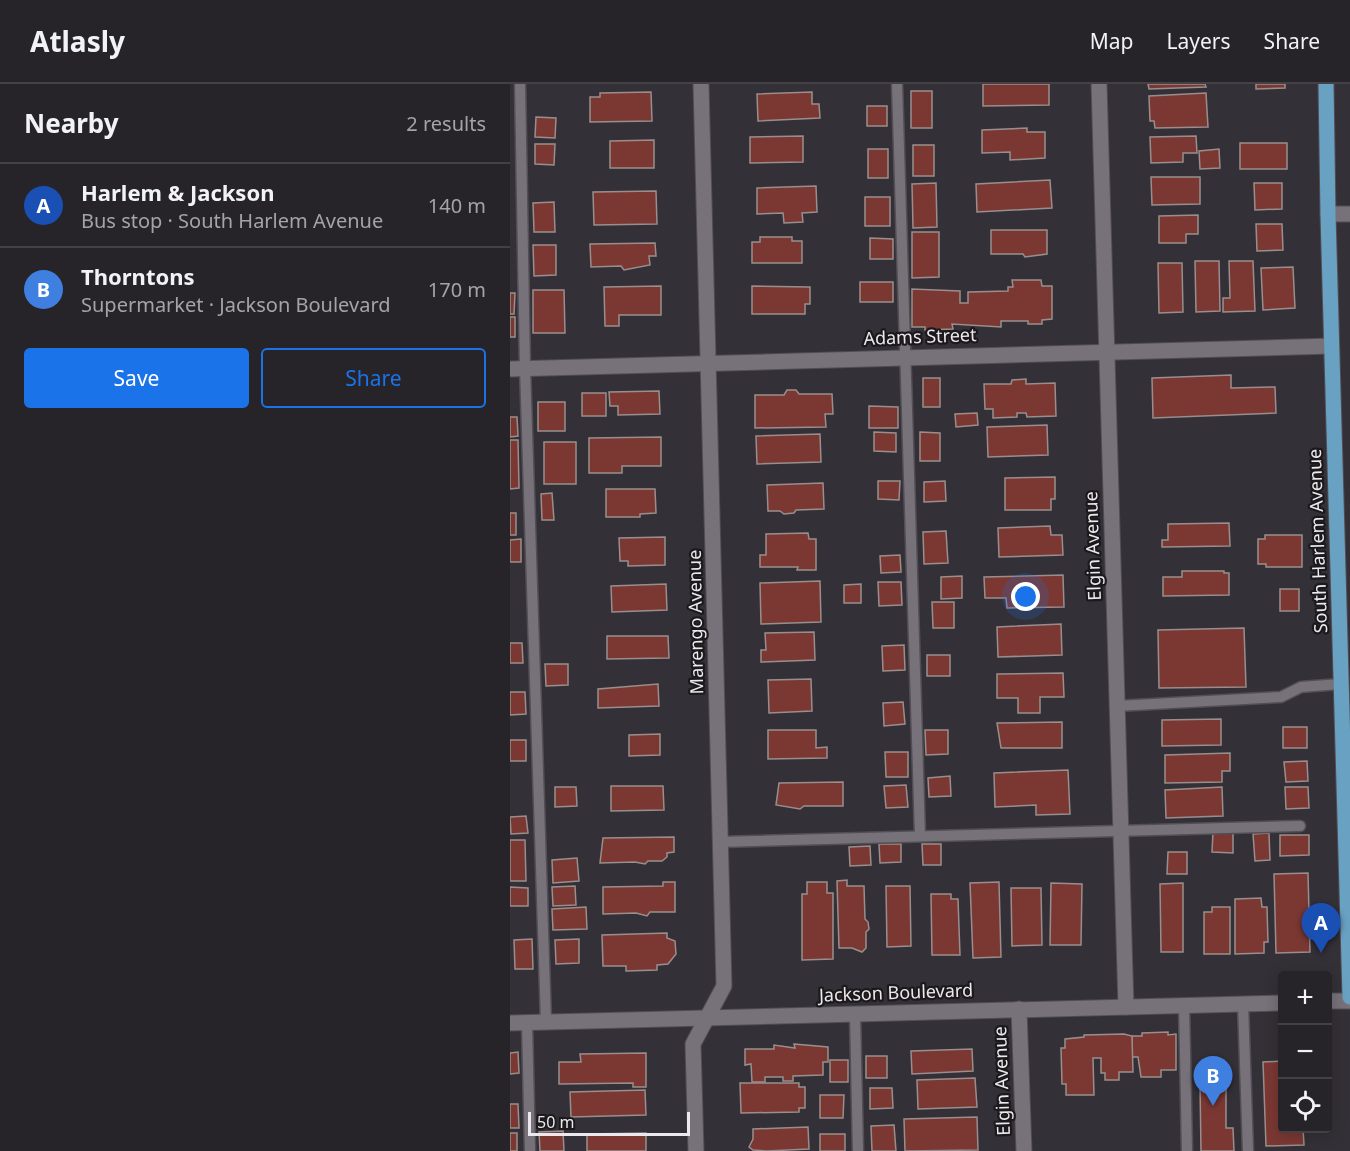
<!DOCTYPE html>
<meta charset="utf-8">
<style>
body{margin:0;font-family:"Noto Sans",sans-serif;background:#333035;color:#f1f3f6}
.controls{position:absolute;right:18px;bottom:18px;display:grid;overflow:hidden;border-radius:6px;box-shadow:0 3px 15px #0003}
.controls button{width:54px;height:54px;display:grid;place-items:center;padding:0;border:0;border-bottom:2px solid #434146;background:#272429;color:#f1f3f6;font:30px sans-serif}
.scale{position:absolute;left:18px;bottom:15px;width:162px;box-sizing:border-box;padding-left:6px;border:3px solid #ece9ee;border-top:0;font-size:16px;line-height:21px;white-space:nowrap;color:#ece9ee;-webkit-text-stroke:4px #1b191c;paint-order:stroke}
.you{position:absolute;left:516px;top:513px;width:21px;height:21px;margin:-15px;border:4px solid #fff;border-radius:50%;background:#1a73e8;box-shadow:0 0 0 9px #1a73e833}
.badge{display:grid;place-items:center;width:39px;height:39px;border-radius:50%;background:#1a73e8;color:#fff;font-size:20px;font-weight:700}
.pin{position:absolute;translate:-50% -50px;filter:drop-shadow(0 2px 3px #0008)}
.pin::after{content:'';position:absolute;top:32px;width:21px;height:18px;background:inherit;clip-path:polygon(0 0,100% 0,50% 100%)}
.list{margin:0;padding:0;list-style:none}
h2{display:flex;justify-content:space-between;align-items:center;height:78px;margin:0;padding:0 24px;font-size:26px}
h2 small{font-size:20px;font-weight:400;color:#a4a4a8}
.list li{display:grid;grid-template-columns:39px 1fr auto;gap:18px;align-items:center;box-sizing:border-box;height:84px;padding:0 24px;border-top:2px solid #434146}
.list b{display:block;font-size:22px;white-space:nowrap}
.list p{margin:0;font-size:20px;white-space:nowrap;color:#a4a4a8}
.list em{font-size:20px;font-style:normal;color:#a4a4a8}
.actions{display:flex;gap:12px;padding:18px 24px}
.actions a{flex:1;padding:14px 0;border:2px solid #1a73e8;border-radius:6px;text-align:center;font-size:21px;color:#1a73e8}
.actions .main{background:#1a73e8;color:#fff}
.icon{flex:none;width:33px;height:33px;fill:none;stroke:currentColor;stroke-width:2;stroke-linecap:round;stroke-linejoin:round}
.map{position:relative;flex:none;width:840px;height:1067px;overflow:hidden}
header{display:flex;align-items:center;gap:36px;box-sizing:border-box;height:84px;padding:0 30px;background:#272429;border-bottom:2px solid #434146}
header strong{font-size:28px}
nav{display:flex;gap:33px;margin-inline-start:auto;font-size:21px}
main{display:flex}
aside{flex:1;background:#272429}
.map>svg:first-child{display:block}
.building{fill:#7b3833;stroke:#998e8d;stroke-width:1.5}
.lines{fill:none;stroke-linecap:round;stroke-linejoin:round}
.lane-casing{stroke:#524e54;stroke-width:13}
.street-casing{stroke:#524e54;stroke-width:17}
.secondary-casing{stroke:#524e54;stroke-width:17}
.primary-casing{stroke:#524e54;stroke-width:17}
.lane{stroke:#77727a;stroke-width:10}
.street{stroke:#77727a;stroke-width:15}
.secondary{stroke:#77727a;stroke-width:15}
.primary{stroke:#69a1c3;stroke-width:15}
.labels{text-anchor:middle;stroke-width:4.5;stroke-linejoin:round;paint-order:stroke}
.street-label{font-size:18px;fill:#ece9ee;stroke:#1b191c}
</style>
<header>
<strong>Atlasly</strong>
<nav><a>Map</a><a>Layers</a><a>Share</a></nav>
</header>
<main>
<aside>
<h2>Nearby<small>2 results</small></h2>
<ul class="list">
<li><span class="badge" style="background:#1a4fb4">A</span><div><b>Harlem &amp; Jackson</b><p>Bus stop · South Harlem Avenue</p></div><em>140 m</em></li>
<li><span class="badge" style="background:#3f7fe0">B</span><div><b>Thorntons</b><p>Supermarket · Jackson Boulevard</p></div><em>170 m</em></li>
</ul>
<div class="actions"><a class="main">Save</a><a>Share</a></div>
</aside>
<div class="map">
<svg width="840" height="1067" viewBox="0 0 840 1067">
<rect width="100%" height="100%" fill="#343037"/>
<g class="building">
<path d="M473 0H539V21L473 22Z"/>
<path d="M638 0H695L696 3 639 5Z"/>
<path d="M746 0H775V4L746 5Z"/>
<rect x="401" y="7" width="21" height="37"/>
<path d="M141 8 142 37 80 38V13H90V9Z"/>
<path d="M302 8V20H309L310 34 248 37 247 10Z"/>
<path d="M696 9 698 43 645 44 644 37H640L639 12Z"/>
<rect x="357" y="22" width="20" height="20"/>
<path d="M26 33 46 34 45 54 25 53Z"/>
<path d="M517 44V48H535V74L500 76V68L472 69V46Z"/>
<path d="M293 52V78L240 79V53Z"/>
<path d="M686 52 687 69H673V78L641 79 640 53Z"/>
<path d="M144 56V84H100V57Z"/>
<rect x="730" y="59" width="47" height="26"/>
<path d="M25 60H45L44 81 25 80Z"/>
<rect x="403" y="61" width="21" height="31"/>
<rect x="358" y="65" width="20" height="29"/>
<path d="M709 65 710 84 690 85 689 67Z"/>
<path d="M641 93H690V120L642 121Z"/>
<path d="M540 96 542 124 467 128 466 100Z"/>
<path d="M426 99 427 143 403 144 402 100Z"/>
<path d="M744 99H772V125L745 126Z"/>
<path d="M306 102 307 128 292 129 293 138 274 139 273 129 247 130V104Z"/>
<path d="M146 107 147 140 84 141 83 108Z"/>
<rect x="355" y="113" width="25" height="29"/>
<path d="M44 118 45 148H24L23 119Z"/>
<path d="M688 131V150H676V159H649V132Z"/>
<path d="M746 140H772L773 166 747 167Z"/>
<path d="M481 146H537V170L515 173 513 170H481Z"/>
<path d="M402 148H429V193L402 194Z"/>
<path d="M250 153H282V157H292V179H242V158H250Z"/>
<path d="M360 154 383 155V175H360Z"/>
<path d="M145 159 146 172H139L140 181 114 186 111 182 81 183 80 160Z"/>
<path d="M23 161H46V191L24 192Z"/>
<path d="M685 177H709L710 227 686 228Z"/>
<path d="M719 177H743L745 227 713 228V214H720Z"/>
<path d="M648 179H672L673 228 649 229Z"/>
<path d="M783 183 785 224 753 226 751 184Z"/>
<path d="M502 196H531L532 202H542V235L532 236V240H518V237H491V243L442 240 443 245 415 246V243H402V205L450 207V219H458V208L498 207V203H503Z"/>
<rect x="350" y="198" width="33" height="20"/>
<path d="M151 202V231H109V242H95L94 203Z"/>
<path d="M242 202 300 203V220H295V230H242Z"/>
<path d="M23 206H54L55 249H23Z"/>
<path d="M0 209H5L4 230H0Z"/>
<rect x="0" y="233" width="5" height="20"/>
<path d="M721 291V304L765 303 766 329 643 334 642 294Z"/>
<rect x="413" y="294" width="17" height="29"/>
<path d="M516 295V300L545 299 546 332 517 333 516 329H507V333L483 334V325H475L474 300H501L502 296Z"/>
<path d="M277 306H286L289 310H322L323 330H315L316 343 245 344V311H274Z"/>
<path d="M149 307 150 330 108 331V322H100L99 308Z"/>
<rect x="72" y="309" width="24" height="23"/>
<rect x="28" y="318" width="27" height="29"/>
<path d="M359 322 388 323V344H359Z"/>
<path d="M467 329 468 341 446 343 445 330Z"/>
<path d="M0 333H7L8 352 0 353Z"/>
<path d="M537 341 538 371 478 373 477 343Z"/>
<path d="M364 348 386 349V368L364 367Z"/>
<path d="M410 348 430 349V377H410Z"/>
<path d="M310 350 311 378 247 380 246 352Z"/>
<path d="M151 353V382H112V389H79V354Z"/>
<path d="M0 356H8L9 404 0 405Z"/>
<rect x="34" y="358" width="32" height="42"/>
<path d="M545 393V415H541V426H495V394Z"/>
<path d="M368 397H390L389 416 368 415Z"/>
<path d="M435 397 436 417 414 418V398Z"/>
<path d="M313 399 314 425 286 426 284 429 274 430 270 427H258L257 401Z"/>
<path d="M96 405H145L146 429 130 430V433H96Z"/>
<path d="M42 409 44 436H32L31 410Z"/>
<rect x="0" y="429" width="6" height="22"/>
<path d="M719 439 720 462 652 463V456H658V440Z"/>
<path d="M540 442 541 451H552L553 471 489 473 488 444Z"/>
<path d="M436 447 438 479 414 480 413 448Z"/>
<path d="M298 449 299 455H306V486H287L288 483H250V471H256V450Z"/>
<path d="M755 451H792V483H756V480H748V455H755Z"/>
<path d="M155 453V481L118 482V477H110L109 454Z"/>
<path d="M11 455V478H0V456Z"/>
<path d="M390 471 391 488 371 489 370 472Z"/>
<path d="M672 487H714V489H719V511L653 512V493H672Z"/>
<path d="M553 491 554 523 497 524 496 514H475L474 493Z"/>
<path d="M452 492V514L431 515V493Z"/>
<path d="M310 497 311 538 251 540 250 499Z"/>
<path d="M368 498H391L392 521 369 522Z"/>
<path d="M156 500 157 526 102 528 101 502Z"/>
<path d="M351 500V519H334V501Z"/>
<rect x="770" y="505" width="19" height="22"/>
<path d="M422 518H444V544H423Z"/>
<path d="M551 540 552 571 488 573 487 543Z"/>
<path d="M734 544 736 603 649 604 648 546Z"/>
<path d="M304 548 305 576 251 578V566H256L255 549Z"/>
<path d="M97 552H158L159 574 97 575Z"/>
<path d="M0 559H12L13 579H0Z"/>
<path d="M394 561 395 586 373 587 372 562Z"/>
<rect x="417" y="571" width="23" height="21"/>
<path d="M35 580H58V601L36 602Z"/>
<path d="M553 589 554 613H530V629H508V614H487V590Z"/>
<path d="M301 595 302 627 259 629 258 596Z"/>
<path d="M148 600 149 622 88 624V605Z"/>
<path d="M0 608H15L16 630 0 631Z"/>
<path d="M393 618 395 640 374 642 373 619Z"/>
<path d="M711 635V661L652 662V636Z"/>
<path d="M552 638V664H491L487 639Z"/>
<rect x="773" y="643" width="24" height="21"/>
<path d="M258 646H306V664L317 663V674L258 675Z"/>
<path d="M415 646H438V670L416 671Z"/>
<path d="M150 650V671L119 672V651Z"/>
<rect x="0" y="656" width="16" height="21"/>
<path d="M375 668H398V693H376Z"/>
<path d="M720 669V687H712V698L655 699V671Z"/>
<path d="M797 677 798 697 776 698 774 678Z"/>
<path d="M558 686 560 730 526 731V721L485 723 484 689Z"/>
<path d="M440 692 441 712 419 713 418 694Z"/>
<path d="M333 698V722H294L290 725 266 721 269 699Z"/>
<path d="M396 701 398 723 376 724 374 702Z"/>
<path d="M101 702H153L154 726 101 727Z"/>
<path d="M45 703H66L67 722 45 723Z"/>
<path d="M712 703 713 732 656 734 655 706Z"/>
<path d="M775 703H798L799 724 776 725Z"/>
<path d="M16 732 18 749 1 750 0 733Z"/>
<path d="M703 748H723V769L702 768Z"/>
<path d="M759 749 760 776 745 777 743 750Z"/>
<path d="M770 751H799V771L770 772Z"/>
<path d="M164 753V768L157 769V773L152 777H138L135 780 125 778 90 779 93 754Z"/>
<path d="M0 756H15L16 797H0Z"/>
<path d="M369 760H391V778L370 779Z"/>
<path d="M412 760H431V781H413Z"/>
<path d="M360 762 361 781 340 782 339 763Z"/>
<path d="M658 768H677V790H657Z"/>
<path d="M67 774 69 797 43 799 42 776Z"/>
<path d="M798 789 800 868 766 869 764 790Z"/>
<path d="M337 796V802H354L355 835 358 838 359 845 356 848V864L352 868 342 864H329L327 797Z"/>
<path d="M153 798H165V828H140L137 832 126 829 93 830V803L153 802Z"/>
<path d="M297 798H317V809H323V875L292 876V810H297Z"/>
<path d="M489 798 491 873 463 874 460 799Z"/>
<path d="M541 799 572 800 571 861H540Z"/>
<path d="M673 799V868H651L650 800Z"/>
<path d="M65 802 66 821 43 822 42 803Z"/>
<path d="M376 802H400L401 862 377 863Z"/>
<path d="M0 803 18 804V822H0Z"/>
<path d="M501 804H531L532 861 502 862Z"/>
<path d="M421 810H441V815H448L450 871H422Z"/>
<path d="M751 814 752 823H757L758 858H754V869L725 870V815Z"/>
<path d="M76 823 77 845 43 846 42 825Z"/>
<path d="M702 823H720V870H694V828H702Z"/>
<path d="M157 849V854L165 857 166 870 158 880 147 881V886L116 887V882H93L92 851Z"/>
<path d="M22 855 23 885H5L4 856Z"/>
<path d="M69 855V879L46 880 45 856Z"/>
<path d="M658 948V951L666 950V986H651V993H631L628 973H622V952H632V949Z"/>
<path d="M614 950 622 952 623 988H609V996H595V989H591V974H583L584 1011H556V1000H552L551 964H555V955L574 953V951Z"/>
<path d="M284 960 318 963V978H313V991L283 992V997H273V993H255V998H242L241 980 235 981V965H264V961L285 964Z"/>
<path d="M462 965 463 987 402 990 401 967Z"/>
<path d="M8 968 9 989 0 990V969Z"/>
<path d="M136 969V1003H123V999L49 1000V978H71L70 970Z"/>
<rect x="356" y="972" width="21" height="22"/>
<rect x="320" y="976" width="18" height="22"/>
<path d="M772 977V1044H793L794 1061 756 1062 753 978Z"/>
<path d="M465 994 467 1023 408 1025 407 996Z"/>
<path d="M230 999H289V1003H295V1024H289V1028L231 1029Z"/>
<path d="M716 1000V1044H723L724 1067H691L690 1001Z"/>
<path d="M360 1004H382L383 1024 360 1025Z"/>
<path d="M135 1006 136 1031 61 1033 60 1008Z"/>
<path d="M310 1011H334L333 1034H310Z"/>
<path d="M0 1020H8L9 1044H0Z"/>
<path d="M467 1033 468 1066 395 1067 394 1035Z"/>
<path d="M384 1041 386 1067H362L361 1042Z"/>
<path d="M298 1043 299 1065 257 1067 243 1066 239 1063 243 1055V1045Z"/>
<path d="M53 1047 54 1067H30L29 1048Z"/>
<rect x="0" y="1049" width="7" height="18"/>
<path d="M136 1049V1067H77V1050Z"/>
<rect x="310" y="1050" width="25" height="17"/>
</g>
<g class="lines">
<g class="lane-casing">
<g id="lane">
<path d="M10 0 15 284 36 938"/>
<path d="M387 0 410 752"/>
<path d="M607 622 771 613 791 603 831 600"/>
<path d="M210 758 790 742"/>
<path d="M733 920 738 1067"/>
<path d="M674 921 677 1067"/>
<path d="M345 930 348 1067"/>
<path d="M17 939 20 1067"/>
</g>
</g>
<g class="street-casing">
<g id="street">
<path d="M589 0 616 923"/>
<path d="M818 130H840"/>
<path d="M0 285 821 262"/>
<path d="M509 925 514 1067"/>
<path d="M186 1067 183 960 214 902 191 0"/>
</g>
</g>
<g class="secondary-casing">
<g id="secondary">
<path d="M818 917H840"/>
<path d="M0 939 772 919"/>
</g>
</g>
<g class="primary-casing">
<path id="primary" d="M816 0 818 130 840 913"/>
</g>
<use href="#lane" class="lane"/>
<use href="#street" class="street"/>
<use href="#secondary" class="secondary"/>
<use href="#primary" class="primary"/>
</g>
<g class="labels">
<g class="street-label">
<text transform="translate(410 253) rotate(-2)" y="6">Adams Street</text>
<text transform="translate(808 457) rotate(-92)" y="6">South Harlem Avenue</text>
<text transform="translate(583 462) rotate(-92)" y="6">Elgin Avenue</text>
<text transform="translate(186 538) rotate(-91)" y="6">Marengo Avenue</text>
<text transform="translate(386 909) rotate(-2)" y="6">Jackson Boulevard</text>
<text transform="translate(492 997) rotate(-92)" y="6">Elgin Avenue</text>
</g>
</g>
</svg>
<div class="controls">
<button>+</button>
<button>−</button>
<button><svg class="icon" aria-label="locate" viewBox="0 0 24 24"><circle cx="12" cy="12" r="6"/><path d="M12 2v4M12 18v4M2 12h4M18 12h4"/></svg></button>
</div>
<div class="scale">50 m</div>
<div class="you"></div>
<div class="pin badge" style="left:811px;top:869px;background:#1a4fb4">A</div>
<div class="pin badge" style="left:703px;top:1022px;background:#3f7fe0">B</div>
</div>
</main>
